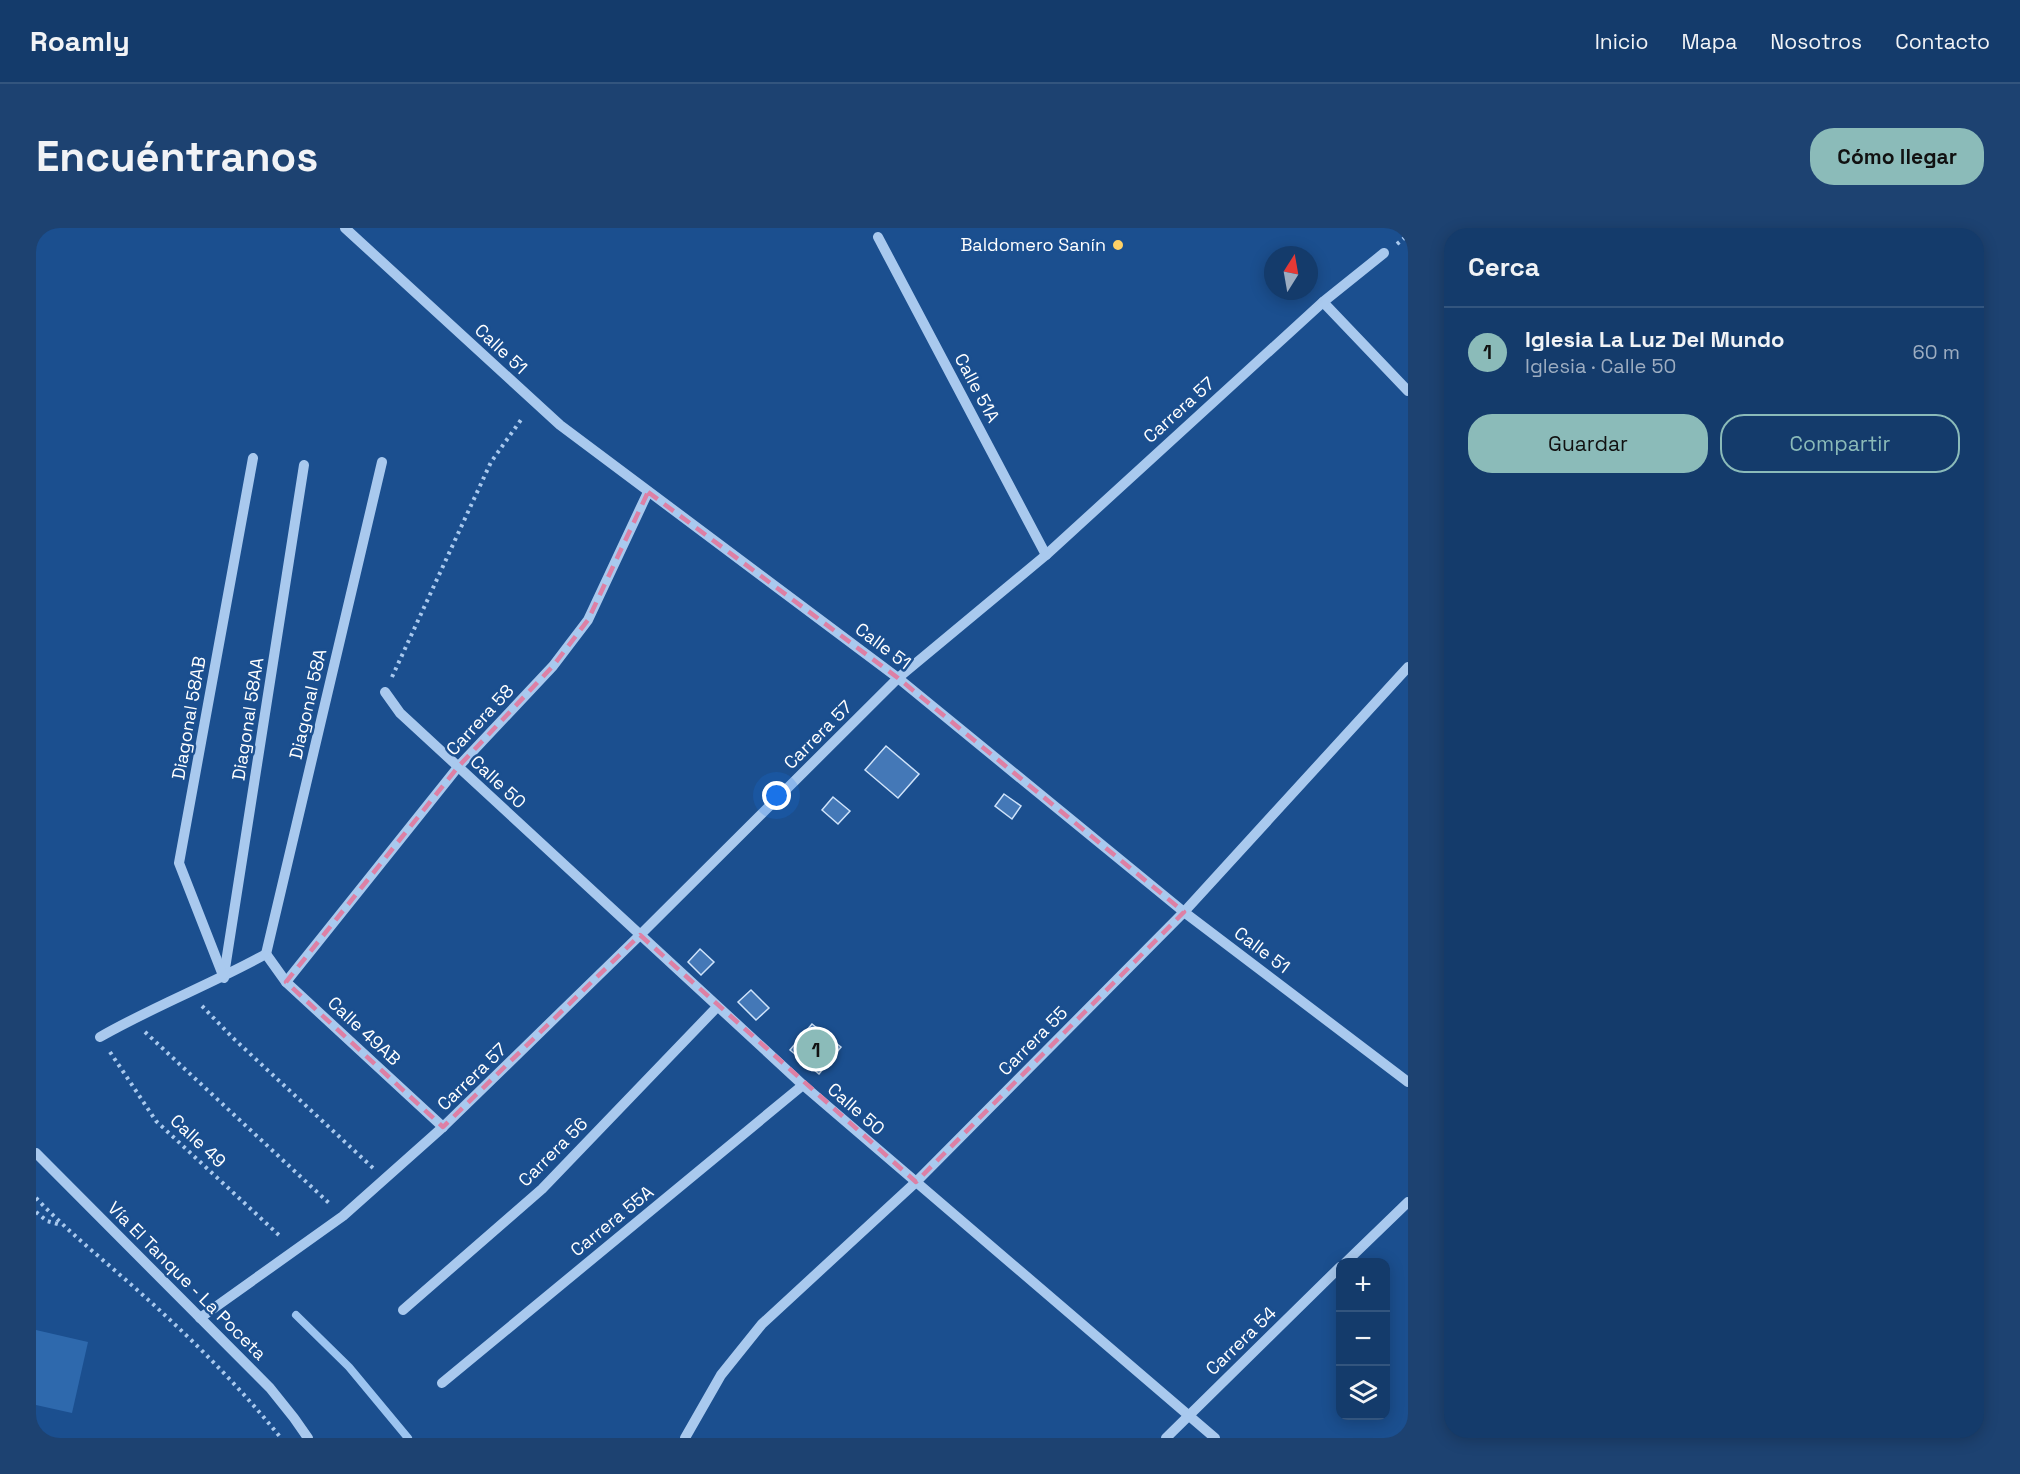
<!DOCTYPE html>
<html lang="es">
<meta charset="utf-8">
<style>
body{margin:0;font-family:"Space Grotesk",sans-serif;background:#1d4271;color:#f1f3f6}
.controls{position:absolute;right:18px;bottom:18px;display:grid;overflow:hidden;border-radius:12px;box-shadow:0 3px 15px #0003}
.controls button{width:54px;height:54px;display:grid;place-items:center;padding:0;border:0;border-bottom:2px solid #33557e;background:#143b6b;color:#f1f3f6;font:30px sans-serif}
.compass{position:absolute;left:1228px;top:18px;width:54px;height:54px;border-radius:50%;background:#143b6b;box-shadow:0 3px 15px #0003;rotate:11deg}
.you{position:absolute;left:741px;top:568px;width:21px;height:21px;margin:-15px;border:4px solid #fff;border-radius:50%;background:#1a73e8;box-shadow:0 0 0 9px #1a73e833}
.badge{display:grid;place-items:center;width:39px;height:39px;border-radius:50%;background:#8bbbb9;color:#111;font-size:20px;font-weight:700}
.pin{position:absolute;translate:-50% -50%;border:3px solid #fff;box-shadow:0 2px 6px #0006}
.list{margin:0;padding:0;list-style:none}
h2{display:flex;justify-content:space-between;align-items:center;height:78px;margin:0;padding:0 24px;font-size:26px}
h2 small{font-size:20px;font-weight:400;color:#9dadc1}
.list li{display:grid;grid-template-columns:39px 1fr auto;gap:18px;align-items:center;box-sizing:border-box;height:90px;padding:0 24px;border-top:2px solid #33557e}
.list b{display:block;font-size:22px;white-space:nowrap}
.list p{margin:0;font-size:20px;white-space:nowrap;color:#9dadc1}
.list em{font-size:20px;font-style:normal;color:#9dadc1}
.actions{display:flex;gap:12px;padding:18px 24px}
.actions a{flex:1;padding:14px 0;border:2px solid #8bbbb9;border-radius:24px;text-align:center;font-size:21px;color:#8bbbb9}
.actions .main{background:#8bbbb9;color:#111}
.icon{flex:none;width:33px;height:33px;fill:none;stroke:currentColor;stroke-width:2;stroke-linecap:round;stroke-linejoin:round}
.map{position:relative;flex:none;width:1372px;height:1210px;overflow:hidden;border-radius:24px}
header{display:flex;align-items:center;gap:36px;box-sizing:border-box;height:84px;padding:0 30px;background:#143b6b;border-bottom:2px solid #33557e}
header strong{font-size:28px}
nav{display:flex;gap:33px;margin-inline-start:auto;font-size:21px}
.intro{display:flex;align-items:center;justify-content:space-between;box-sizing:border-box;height:144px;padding:0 36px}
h1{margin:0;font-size:42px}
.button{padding:15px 27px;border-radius:24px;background:#8bbbb9;color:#111;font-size:21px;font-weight:700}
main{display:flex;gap:36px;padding:0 36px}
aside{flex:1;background:#143b6b;border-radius:24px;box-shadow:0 3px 15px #0003}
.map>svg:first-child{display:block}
.green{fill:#2e69ad}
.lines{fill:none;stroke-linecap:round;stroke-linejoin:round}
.stream{stroke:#9cc4f0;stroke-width:8}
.building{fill:#4478b7;stroke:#cfe3fa;stroke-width:1.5}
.path{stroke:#a9c9ee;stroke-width:4;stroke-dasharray:3 4.5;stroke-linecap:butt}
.minor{stroke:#a9c9ee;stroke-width:10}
.marked{fill:none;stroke:#dd80a5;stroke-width:4.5;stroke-dasharray:12 8;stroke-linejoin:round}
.poi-dot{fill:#ffd166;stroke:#1b4f8f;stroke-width:2}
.labels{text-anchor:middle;stroke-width:5;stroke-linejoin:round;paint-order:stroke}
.poi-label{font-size:18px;fill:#fff;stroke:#1b4f8f;text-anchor:end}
.street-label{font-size:18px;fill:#fff;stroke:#1b4f8f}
</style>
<header>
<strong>Roamly</strong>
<nav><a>Inicio</a><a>Mapa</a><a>Nosotros</a><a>Contacto</a></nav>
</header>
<div class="intro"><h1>Encuéntranos</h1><a class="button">Cómo llegar</a></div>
<main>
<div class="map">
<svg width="1372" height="1210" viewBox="0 0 1372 1210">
<rect width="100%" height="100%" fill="#1b4f8f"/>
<path class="green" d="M0 1102 52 1114 36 1185 0 1177Z"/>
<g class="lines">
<path class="stream" d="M260 1087 313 1139 372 1210"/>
</g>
<g class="building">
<path d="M850 518 883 546 862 570 829 542Z"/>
<path d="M968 566 985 578 976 591 959 578Z"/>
<path d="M797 569 814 583 802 596 786 582Z"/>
<path d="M664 721 678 734 665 747 652 734Z"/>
<path d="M715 762 733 780 720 792 702 774Z"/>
<path d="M776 796 805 819 783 846 754 822Z"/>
</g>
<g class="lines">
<g class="path">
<path d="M1361 16 1372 7"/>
<path d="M356 449 455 234 487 189"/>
<path d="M166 778 197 810 337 940"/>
<path d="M109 804 294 976"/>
<path d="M74 824 120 893 245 1009"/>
<path d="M0 970C37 1009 79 1041 119 1078 164 1119 207 1163 245 1210"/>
<path d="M0 984 11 993 25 997"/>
</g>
<g class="minor">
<path d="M309 0 524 197 862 450 1148 684 1372 854"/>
<path d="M842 9 1010 327"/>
<path d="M1287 74 1372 163"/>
<path d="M349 464 364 485 767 857 1179 1210"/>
<path d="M230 726 346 234"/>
<path d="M230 726 250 754 407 899"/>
<path d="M188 747 268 237"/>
<path d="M188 750 143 635 217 230"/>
<path d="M250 754 422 539 517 438 552 392 612 264"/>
<path d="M64 809C118 778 176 756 230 726"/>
<path d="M0 925 234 1160 258 1190 272 1210"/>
<path d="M1310 1034 1372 974"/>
<path d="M367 1082 506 961 681 779"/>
<path d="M164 1090 307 988 407 899 604 707 862 450 1010 327 1287 74 1348 25"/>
<path d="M406 1155 767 857"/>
<path d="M649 1210 685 1147 726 1096 880 954 1148 684 1372 439"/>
<path d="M1130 1210 1304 1039"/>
</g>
</g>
<path class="marked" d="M612 264 862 450 1148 684 880 954 604 707 407 899 250 754 422 539 517 438 552 392Z"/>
<circle class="poi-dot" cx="1082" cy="17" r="6"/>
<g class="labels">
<g class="poi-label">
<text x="1070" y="23">Baldomero Sanín</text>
</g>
<g class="street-label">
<text transform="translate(465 121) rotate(43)" y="6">Calle 51</text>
<text transform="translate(941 160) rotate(62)" y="6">Calle 51A</text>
<text transform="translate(1143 182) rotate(-42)" y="6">Carrera 57</text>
<text transform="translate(847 418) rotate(37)" y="6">Calle 51</text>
<text transform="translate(272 476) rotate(-77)" y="6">Diagonal 58A</text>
<text transform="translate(153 490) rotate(-80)" y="6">Diagonal 58AB</text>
<text transform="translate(212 491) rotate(-81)" y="6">Diagonal 58AA</text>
<text transform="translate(444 492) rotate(-47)" y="6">Carrera 58</text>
<text transform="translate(782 507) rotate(-45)" y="6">Carrera 57</text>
<text transform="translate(462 554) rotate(43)" y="6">Calle 50</text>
<text transform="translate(1226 722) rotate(37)" y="6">Calle 51</text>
<text transform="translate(328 803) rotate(43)" y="6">Calle 49AB</text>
<text transform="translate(997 813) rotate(-45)" y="6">Carrera 55</text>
<text transform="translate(436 849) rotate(-44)" y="6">Carrera 57</text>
<text transform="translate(820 881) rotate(41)" y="6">Calle 50</text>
<text transform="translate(162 913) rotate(43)" y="6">Calle 49</text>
<text transform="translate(517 924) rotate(-45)" y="6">Carrera 56</text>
<text transform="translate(576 993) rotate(-39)" y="6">Carrera 55A</text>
<text transform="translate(151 1053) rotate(45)" y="6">Vía El Tanque - La Poceta</text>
<text transform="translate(1205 1113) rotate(-44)" y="6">Carrera 54</text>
</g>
</g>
</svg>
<div class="controls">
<button>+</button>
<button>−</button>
<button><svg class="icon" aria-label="layers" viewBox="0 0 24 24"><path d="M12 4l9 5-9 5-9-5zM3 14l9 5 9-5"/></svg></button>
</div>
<svg class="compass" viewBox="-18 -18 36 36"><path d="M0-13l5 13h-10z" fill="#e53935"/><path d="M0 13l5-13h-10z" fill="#9dadc1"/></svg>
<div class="you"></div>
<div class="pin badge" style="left:780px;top:821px">1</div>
</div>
<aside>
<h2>Cerca<small></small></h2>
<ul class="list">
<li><span class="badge">1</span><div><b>Iglesia La Luz Del Mundo</b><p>Iglesia · Calle 50</p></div><em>60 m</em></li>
</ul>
<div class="actions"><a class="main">Guardar</a><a>Compartir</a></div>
</aside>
</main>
